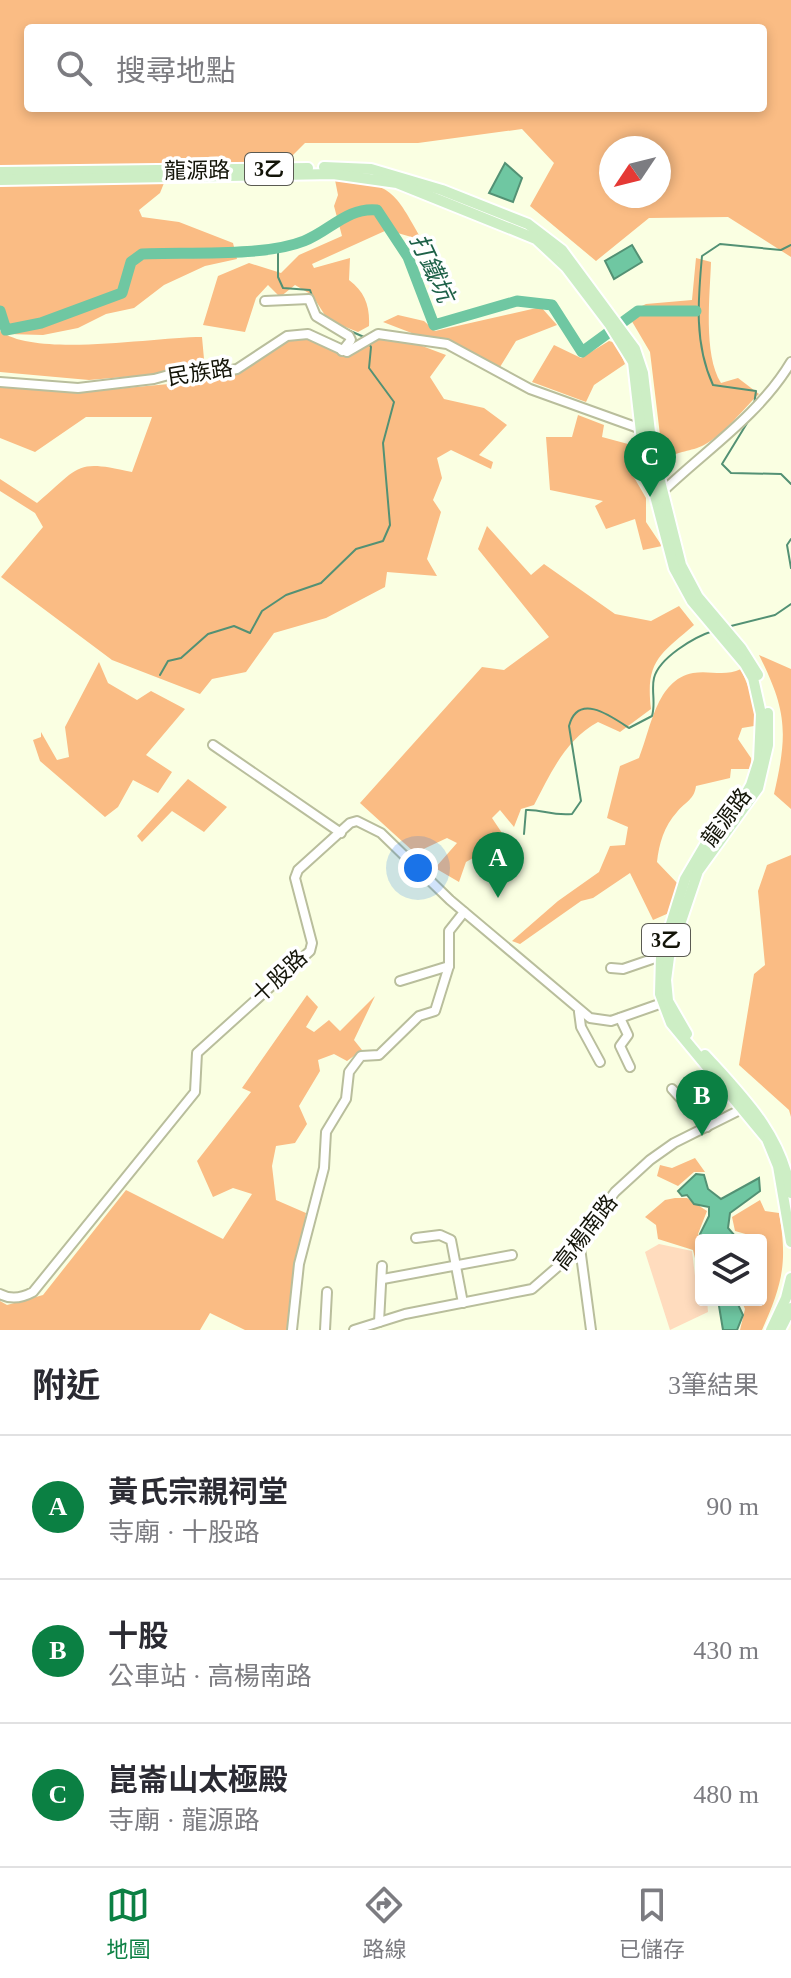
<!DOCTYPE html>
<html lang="zh-TW">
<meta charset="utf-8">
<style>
body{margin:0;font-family:"Times New Roman","Noto Sans TC",serif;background:#f2f2f3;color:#2b2b33}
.controls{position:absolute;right:24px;bottom:24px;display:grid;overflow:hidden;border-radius:8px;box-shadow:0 4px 12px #0003}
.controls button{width:72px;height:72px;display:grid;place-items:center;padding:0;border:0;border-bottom:2px solid #e1e1e2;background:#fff;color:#2b2b33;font:40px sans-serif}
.compass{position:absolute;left:599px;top:136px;width:72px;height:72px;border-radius:50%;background:#fff;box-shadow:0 4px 12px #0003;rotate:235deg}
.you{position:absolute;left:418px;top:868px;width:28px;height:28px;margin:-20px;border:6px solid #fff;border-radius:50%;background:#1a73e8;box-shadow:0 0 0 12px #1a73e833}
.badge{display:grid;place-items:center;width:52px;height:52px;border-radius:50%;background:#0b8043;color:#fff;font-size:26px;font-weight:700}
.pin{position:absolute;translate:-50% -66px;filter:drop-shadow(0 2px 4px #0008)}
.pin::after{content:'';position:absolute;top:42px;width:28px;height:24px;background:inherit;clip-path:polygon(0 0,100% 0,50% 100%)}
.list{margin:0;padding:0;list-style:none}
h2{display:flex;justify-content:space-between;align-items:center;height:104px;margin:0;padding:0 32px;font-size:34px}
h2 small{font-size:26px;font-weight:400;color:#7c7c81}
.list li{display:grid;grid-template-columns:52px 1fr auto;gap:24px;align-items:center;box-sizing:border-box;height:144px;padding:0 32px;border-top:2px solid #e1e1e2}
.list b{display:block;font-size:30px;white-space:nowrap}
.list p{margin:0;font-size:26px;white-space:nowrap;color:#7c7c81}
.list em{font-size:26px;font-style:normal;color:#7c7c81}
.icon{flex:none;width:44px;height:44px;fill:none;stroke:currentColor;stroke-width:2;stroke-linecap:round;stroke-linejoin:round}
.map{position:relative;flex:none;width:791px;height:1330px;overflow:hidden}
.search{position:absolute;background:#fff;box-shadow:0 4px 12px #0003;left:24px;right:24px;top:24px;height:88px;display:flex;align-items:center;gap:20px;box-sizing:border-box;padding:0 28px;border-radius:8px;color:#7c7c81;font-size:30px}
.sheet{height:536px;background:#fff}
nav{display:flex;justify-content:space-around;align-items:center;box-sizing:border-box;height:112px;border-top:2px solid #e1e1e2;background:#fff;font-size:22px;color:#7c7c81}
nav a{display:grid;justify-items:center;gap:4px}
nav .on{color:#0b8043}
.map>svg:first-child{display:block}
.green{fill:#ffdcbe}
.forest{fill:#fabc84;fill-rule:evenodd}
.water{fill:#6fc7a2;stroke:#539174;stroke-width:2}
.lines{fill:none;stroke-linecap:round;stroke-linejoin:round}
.stream{stroke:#539174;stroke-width:2}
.river{stroke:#6fc7a2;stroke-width:11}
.minor-casing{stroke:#b9be9c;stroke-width:12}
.major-casing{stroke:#fff;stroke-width:14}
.minor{stroke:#fff;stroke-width:8}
.major{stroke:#cdeec5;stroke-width:10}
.labels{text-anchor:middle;stroke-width:7;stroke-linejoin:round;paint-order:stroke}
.shield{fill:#fff;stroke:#5a5a52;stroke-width:2}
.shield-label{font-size:20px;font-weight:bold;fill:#131408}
.street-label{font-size:22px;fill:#131408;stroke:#fff}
.water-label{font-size:24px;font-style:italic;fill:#1e6148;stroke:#fff}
</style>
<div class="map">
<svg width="791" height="1330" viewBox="0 0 791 1330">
<rect width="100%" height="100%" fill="#faffe2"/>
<path class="green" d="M659 1244 692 1251 696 1284 701 1287V1300H707L708 1312 670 1330 645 1252Z"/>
<g class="forest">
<path d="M0 0H791V257L728 217 649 218 596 261 530 206 554 163 522 129 418 143H305L286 162 12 172 0 168ZM28 28H763V108H28ZM611 148H659V196H611Z"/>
<path d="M335 180C393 183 394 191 422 240L387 230 312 264 314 268 350 258 349 280C365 292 370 306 369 326L358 332 328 320 312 295 295 285 280 297 268 285 256 298 245 332 203 325 218 276 249 263 281 273 299 255 342 236 334 206 338 195Z"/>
<path d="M111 182 164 183 160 193 139 210 142 217 179 222 233 243 237 259 205 266 164 285 134 308 106 314 78 328 43 335 7 334 0 327V183L38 186Z"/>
<path d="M696 258 711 262C710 295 703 354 721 383L738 378 759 394C742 410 725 434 704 445 690 452 680 450 663 460L650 352 627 313 646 304 692 300Z"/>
<path d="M541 307 557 325 516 341 500 367 383 322 398 315 424 321 435 331Z"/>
<path d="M0 331C37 358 153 337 202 337L205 370 89 380 0 372Z"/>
<path d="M307 336 348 352 371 337 401 338 446 355 430 377 444 399 484 408 507 425 479 455 493 462 491 469 451 450 437 458 442 478 433 500 441 512 427 559 437 576 387 572 385 587 326 618 274 633 246 672 212 679 200 694 112 660 1 577 43 527 35 513 0 491V479L37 503C81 466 74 459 132 472L152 417H86L35 452 0 438V386L92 391 202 381 237 374 286 340Z"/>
<path d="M609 341 616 343 625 364 594 385 586 402 532 382 554 345 581 358Z"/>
<path d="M578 415 604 425 602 437 628 444 633 454 628 467 646 498V522L662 546 643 550 635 519 606 529 595 506 603 501 550 490 546 437H572Z"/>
<path d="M487 526 531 575 544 564 615 614 651 621 679 606 694 625C661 654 645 660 651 709L620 732 598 722C565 740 551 773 534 805L521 809 514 827 500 810 492 818 506 839 466 862 459 882 435 868 457 843 447 838 415 853 360 803 482 667 504 670 549 637 478 549Z"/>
<path d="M759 655 791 669V809L774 794C788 733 787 711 759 655Z"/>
<path d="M99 662 108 683 137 700 151 691 185 709 146 755 172 772 158 793 133 780 118 807 105 817 40 761 33 740 41 737V732L57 760 69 757 65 727Z"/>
<path d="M741 669 754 701V726L742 728 738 739 751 758 752 769H731L730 778 696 786C694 800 686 801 677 812 664 826 659 844 657 862L678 884 669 913 653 920 630 873 593 898 581 901 520 944 512 941 558 901 599 872 610 846 625 845 628 827 607 818 620 766 639 758C651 729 656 680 693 673 710 670 724 677 741 669Z"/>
<path d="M188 779 227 807 204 832 172 811 142 842 137 836Z"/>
<path d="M791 855V1117L789 1110 739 1065 754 974 765 965 758 891 767 865Z"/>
<path d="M307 995 318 1007 306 1027 314 1032 329 1020 340 1031 375 996 354 1040 362 1050 347 1061 334 1054 318 1060 320 1071 299 1106 307 1124 295 1143 276 1146 272 1166 276 1200 306 1213 288 1330H245L210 1313 200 1330H0V1301L7 1305 43 1295 126 1190 223 1239 252 1194 233 1188 213 1197 197 1161 251 1092 242 1088Z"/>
<path d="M695 1158 705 1172H694L678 1186 657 1176 660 1165 672 1168Z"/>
<path d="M675 1198H687L707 1211 698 1234 703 1240 701 1283 693 1250 658 1239 656 1225 645 1217 665 1200Z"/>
<path d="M760 1200 765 1211 779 1213C788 1263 782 1285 762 1330H740L745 1309 741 1300H761V1240H752L749 1235 735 1231 732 1217Z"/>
</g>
<g class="water">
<path d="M505 163 522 178 513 202 489 193Z"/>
<path d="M632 245 642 262 614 279 605 261Z"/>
<path d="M696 1174 704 1175 708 1189 721 1199 759 1178 760 1191 730 1213 728 1228 735 1236H747L749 1240H705L700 1234 709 1216V1207L694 1204 687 1195 682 1196 678 1191Z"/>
<path d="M718 1300H736L743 1315 737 1330H723Z"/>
</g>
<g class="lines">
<g class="stream">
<path d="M278 250V277L283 288 310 290 313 299"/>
<path d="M341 327 364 337"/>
<path d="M754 405 756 391 713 385C694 344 698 299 702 256L720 244 781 250 791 245"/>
<path d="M752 415 722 464 731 473 781 474 791 484"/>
<path d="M791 539 787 545 791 568"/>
<path d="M727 627 775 615 791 604"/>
<path d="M160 675 168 661 181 658 208 634 234 626 250 633 262 611 286 595 321 583 356 549 383 541 390 525 383 443 394 402 369 368 371 347 368 342"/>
<path d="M524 834 526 810C542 809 551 816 572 814L581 801 569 726C578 692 611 716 629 728L652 716C656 703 651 690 654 678 659 658 694 637 713 631"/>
</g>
<path class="river" d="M0 311 6 330 41 323 122 293 131 262 142 254C188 252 264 257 304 241 330 231 347 207 377 210L408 257 434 325 517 301 552 305 582 352 638 311H696"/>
<g class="minor-casing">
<g id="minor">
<path d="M265 301 309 299 316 316 349 336 351 340 342 351"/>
<path d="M0 382 78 388 154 379 187 370 226 371 237 369 287 336 308 334 347 352 378 334 447 344 530 389 644 430"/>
<path d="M659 495C704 451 758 417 791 362"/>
<path d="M213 745 341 833"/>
<path d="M611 968 623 969 661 956"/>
<path d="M400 981 449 966"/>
<path d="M579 1012 581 1027 600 1062"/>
<path d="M620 1018 628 1035 620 1046 630 1067"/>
<path d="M672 1089 707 1127"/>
<path d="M416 1238 440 1235 451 1240 463 1303"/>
<path d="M579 1240 591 1330"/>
<path d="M383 1279 512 1255"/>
<path d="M0 1294C11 1300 22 1298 33 1292L195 1092 197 1053 310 951 312 943 295 878 298 870 350 823 357 821 381 833 450 900 590 1018 611 1021 668 1001"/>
<path d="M379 1322 382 1266"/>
<path d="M292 1330 299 1264 324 1168 326 1132 346 1099 349 1072 361 1056 379 1055 419 1016 435 1011 449 966V931L464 912"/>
<path d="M325 1330 327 1292"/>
<path d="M354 1330 405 1314 532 1289 562 1263 615 1192 650 1160 674 1143 746 1107"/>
</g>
</g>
<g class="major-casing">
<g id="major">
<path d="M324 167 371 169 442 190 528 224 562 250 635 349 643 373 652 449 681 565 698 597 741 648 758 675"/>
<path d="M0 172 308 168"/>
<path d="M0 180 333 174 397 183 536 239 566 267 610 325 633 362 643 450 674 568 692 601 745 664 753 678 761 714 759 760 751 785 739 806 705 845 685 879 661 956 660 994 671 1023 767 1139 778 1166 791 1242"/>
<path d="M687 1034 668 1001 666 980 669 957 698 871 758 788 768 745V713"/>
<path d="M705 1055C744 1098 781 1134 791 1193"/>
<path d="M771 1330 786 1298 791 1278"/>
<path d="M780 1330 791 1308"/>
</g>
</g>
<use href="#minor" class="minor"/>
<use href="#major" class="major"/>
</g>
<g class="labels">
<g class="shield">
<rect x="245" y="153" width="48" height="32" rx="6"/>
<rect x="642" y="924" width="48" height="32" rx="6"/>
</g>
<g class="shield-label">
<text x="269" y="176">3乙</text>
<text x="666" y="947">3乙</text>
</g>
<g class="street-label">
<text transform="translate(197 170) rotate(-1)" y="8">龍源路</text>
<text transform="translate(200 372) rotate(-9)" y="8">民族路</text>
<text transform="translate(726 817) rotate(-53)" y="8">龍源路</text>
<text transform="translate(279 976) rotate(-43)" y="8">十股路</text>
<text transform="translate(585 1232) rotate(-52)" y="8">高楊南路</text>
</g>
<g class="water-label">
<text transform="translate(432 268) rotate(65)" y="8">打鐵坑</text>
</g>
</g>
</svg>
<div class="controls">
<button><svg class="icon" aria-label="layers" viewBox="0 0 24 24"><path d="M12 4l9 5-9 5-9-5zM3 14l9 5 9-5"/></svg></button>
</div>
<svg class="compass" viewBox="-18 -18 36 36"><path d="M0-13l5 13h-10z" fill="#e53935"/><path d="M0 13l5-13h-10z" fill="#7c7c81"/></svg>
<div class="you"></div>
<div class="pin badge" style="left:498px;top:898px">A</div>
<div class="pin badge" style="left:702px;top:1136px">B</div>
<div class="pin badge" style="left:650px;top:497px">C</div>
<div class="search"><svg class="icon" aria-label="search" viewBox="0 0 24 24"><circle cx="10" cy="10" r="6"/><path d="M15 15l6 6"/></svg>搜尋地點</div>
</div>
<section class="sheet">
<h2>附近<small>3筆結果</small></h2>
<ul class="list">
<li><span class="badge">A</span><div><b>黃氏宗親祠堂</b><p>寺廟 · 十股路</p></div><em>90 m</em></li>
<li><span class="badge">B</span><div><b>十股</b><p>公車站 · 高楊南路</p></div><em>430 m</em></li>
<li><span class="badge">C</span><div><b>崑崙山太極殿</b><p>寺廟 · 龍源路</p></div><em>480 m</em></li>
</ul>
</section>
<nav>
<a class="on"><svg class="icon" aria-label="map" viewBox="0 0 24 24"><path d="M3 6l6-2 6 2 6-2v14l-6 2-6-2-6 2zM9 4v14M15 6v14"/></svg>地圖</a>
<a><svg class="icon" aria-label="directions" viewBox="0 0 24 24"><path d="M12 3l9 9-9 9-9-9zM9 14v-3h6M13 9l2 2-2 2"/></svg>路線</a>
<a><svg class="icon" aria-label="saved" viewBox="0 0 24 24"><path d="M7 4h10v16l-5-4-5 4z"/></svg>已儲存</a>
</nav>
